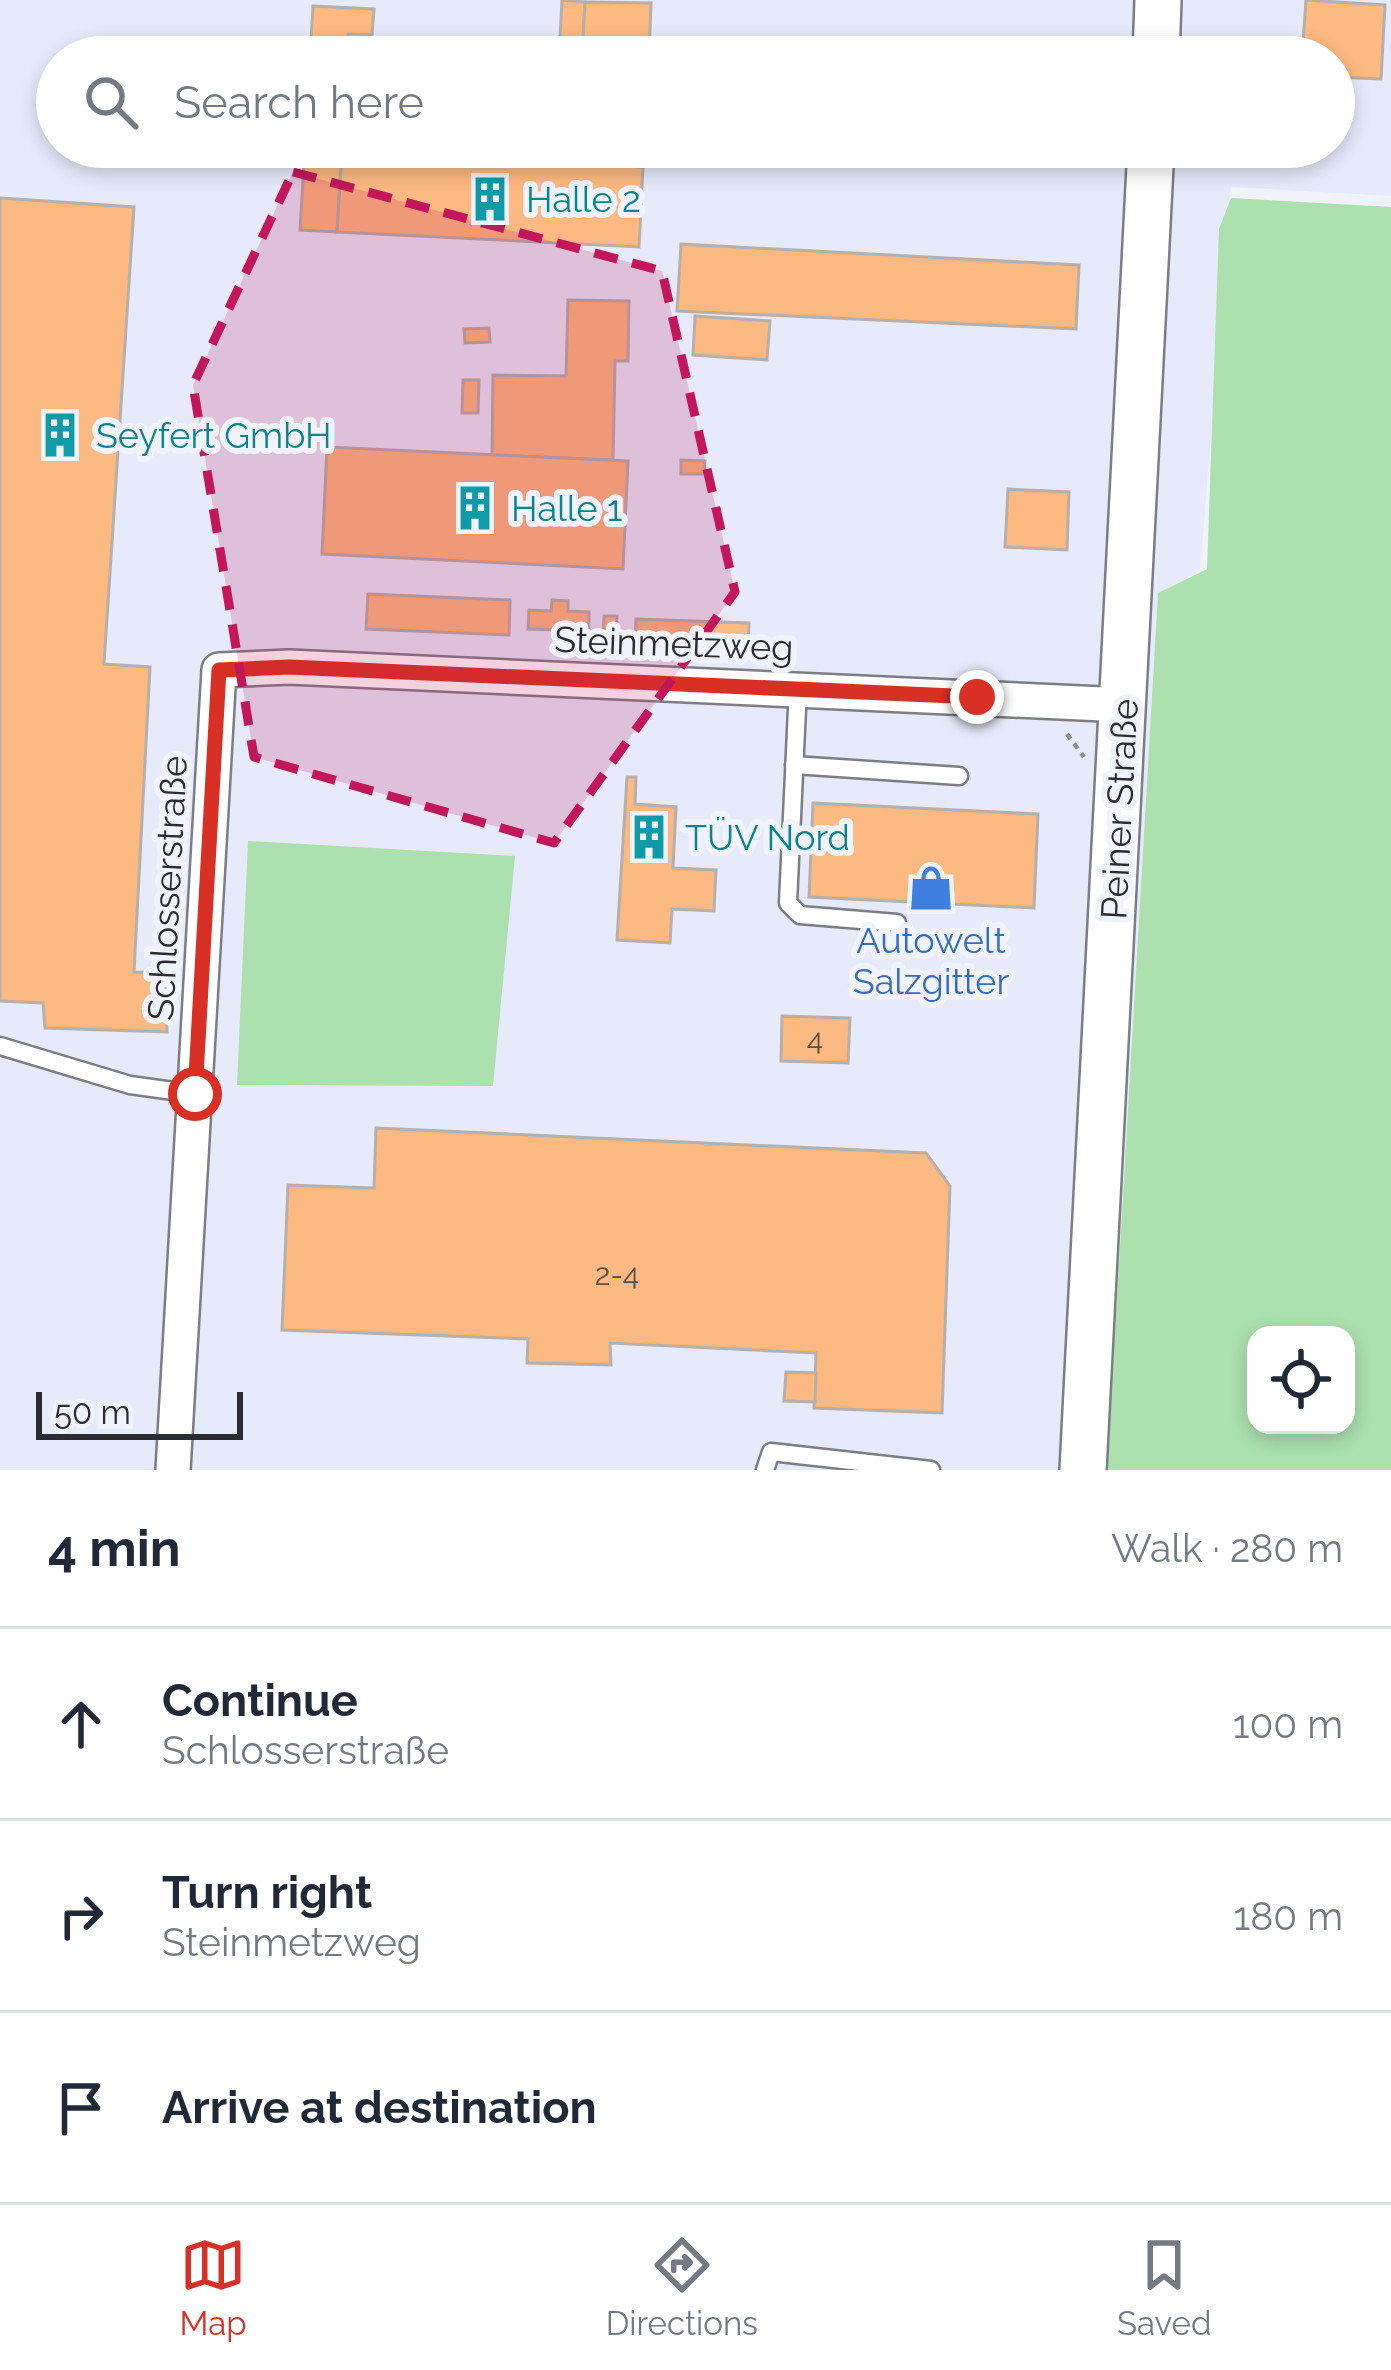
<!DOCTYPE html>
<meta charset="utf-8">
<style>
body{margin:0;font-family:Raleway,sans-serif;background:#f6f6f7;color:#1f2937}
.controls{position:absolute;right:36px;bottom:36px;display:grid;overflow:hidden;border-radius:24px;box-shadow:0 6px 18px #0003}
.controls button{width:108px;height:108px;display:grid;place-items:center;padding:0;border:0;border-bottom:3px solid #e0e1e3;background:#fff;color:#1f2937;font:60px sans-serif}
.scale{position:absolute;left:36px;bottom:30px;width:207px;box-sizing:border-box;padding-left:12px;border:6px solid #2b2c2f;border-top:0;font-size:33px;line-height:42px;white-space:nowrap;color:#2b2c2f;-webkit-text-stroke:9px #f1f3fc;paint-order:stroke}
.stop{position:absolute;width:36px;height:36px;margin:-27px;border:9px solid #d93025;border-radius:50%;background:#fff}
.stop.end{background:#d93025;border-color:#fff;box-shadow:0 3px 12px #0008}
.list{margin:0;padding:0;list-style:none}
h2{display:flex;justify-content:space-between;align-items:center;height:156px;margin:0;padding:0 48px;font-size:51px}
h2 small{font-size:39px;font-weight:400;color:#747a83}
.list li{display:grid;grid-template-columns:78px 1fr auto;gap:36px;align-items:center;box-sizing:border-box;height:192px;padding:0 48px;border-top:3px solid #e0e1e3}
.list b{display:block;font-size:45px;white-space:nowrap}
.list p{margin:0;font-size:39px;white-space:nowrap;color:#747a83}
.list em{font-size:39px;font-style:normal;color:#747a83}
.icon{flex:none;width:66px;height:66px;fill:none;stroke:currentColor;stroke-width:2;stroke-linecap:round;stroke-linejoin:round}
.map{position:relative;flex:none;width:1391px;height:1470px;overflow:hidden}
.search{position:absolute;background:#fff;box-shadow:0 6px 18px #0003;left:36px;right:36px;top:36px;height:132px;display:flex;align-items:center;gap:30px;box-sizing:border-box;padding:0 42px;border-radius:66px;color:#747a83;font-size:45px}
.sheet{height:732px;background:#fff}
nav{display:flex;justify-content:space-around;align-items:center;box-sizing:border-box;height:168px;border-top:3px solid #e0e1e3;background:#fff;font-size:33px;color:#747a83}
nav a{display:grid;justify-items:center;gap:6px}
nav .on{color:#d93025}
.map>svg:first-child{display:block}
.built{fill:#e7eafb;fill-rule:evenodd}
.green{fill:#ace0af;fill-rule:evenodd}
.building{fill:#fcb981;stroke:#b7afa9;stroke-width:3}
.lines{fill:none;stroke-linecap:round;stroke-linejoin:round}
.service-casing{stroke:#7c7d85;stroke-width:21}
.minor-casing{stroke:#7c7d85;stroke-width:38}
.secondary-casing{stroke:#7c7d85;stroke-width:50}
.path{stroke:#8c8e94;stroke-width:4.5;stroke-dasharray:6 6;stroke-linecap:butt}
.service{stroke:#fff;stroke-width:16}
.minor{stroke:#fff;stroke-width:33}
.secondary{stroke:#fff;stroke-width:45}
.route{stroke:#d93025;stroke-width:15}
.marked{fill:#c2185b;fill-opacity:0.2;stroke:#c2185b;stroke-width:9;stroke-dasharray:24 15;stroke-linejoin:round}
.labels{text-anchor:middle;stroke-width:12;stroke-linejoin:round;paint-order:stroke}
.number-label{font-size:30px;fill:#5f4f44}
.culture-label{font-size:36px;fill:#0d838f;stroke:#f1f3fc;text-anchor:start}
.street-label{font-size:36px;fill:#2b2c2f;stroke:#f1f3fc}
.shop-label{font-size:36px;fill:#366cbe;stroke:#f1f3fc}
</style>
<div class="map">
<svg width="1391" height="1470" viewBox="0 0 1391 1470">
<rect width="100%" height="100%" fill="#f1f3fc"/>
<path class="built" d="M0 0H1391V196L1231 187 1200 571 1158 594 1107 1470H0ZM57 57H1334V147H57Z"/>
<g class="green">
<path d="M1231 198 1391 207V1470H1107L1158 593 1207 569 1219 229ZM1256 1335H1346V1425H1256Z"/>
<path d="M248 841 515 856 493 1086 237 1085Z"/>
</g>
<g class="building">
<path d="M562 0 585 2 582 57H559Z"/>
<path d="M1306 0 1385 5 1381 79 1334 77V57H1302Z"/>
<path d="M585 2 651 3 649 57H582Z"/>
<path d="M313 6 374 9 372 35 348 34 347 57H310Z"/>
<path d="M305 147H342L337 232 300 230Z"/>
<path d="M378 147H427L426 157 377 153Z"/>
<path d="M445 147H554V162L445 158Z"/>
<path d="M597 147H643V167L596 165Z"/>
<path d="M342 152 643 167 639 247 337 232Z"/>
<path d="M0 198 134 207 104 664 150 667 134 972 166 973 167 1032 45 1028 43 1003 0 1001Z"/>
<path d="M681 244 1079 265 1076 329 677 311Z"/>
<path d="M568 300 629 301 628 361H615L613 460 492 455 493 375 566 376Z"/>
<path d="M695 316 770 321 767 360 693 355Z"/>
<path d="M489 328 490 342 465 343 464 329Z"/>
<path d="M463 380H479L478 413H462Z"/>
<path d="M327 447 628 461 623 569 322 554Z"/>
<path d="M681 460 705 461 704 474H681Z"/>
<path d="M1008 489 1069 492 1067 550 1005 547Z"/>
<path d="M368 594 510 600 509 635 366 629Z"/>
<path d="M552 600 568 601V611L589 612V631L528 629 529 610 551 611Z"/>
<path d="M604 616H617L616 638H603Z"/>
<path d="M636 619 749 623 748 655 635 651Z"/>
<path d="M756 644 779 645V658L756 657Z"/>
<path d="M627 777H636L635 804 676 807 673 868 716 870 714 911 672 909 670 943 617 940Z"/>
<path d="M813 803 1038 814 1034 908 809 897Z"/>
<path d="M782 1016 850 1018 848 1063 781 1061Z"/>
<path d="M376 1128 926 1153 950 1186 942 1413 814 1408 816 1353 610 1343 611 1365 527 1363 528 1339 282 1330 288 1185 374 1188Z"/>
<path d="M786 1372 816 1373 815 1402 784 1401Z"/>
</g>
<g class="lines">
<g class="service-casing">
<g id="service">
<path d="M798 687 788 903 800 915 897 923"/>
<path d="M794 765 959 776"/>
<path d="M0 1046 130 1085 195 1094"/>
<path d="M765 1470 771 1452 931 1470"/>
</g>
</g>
<g class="minor-casing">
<path id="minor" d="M173 1470 219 670 289 667 1125 705"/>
</g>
<g class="secondary-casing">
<g id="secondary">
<path d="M1156 57 1158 0"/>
<path d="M1083 1470 1151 147"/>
</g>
</g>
<path class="path" d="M1067 734 1084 757"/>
<use href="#service" class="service"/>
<use href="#minor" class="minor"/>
<use href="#secondary" class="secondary"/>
</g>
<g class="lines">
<path class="route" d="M195 1094 219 670 289 667 977 697"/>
</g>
<path class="marked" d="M293 172 662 271 735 592 554 843 254 757 193 385Z"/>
<defs>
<g id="building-bare" transform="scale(3.6)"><path d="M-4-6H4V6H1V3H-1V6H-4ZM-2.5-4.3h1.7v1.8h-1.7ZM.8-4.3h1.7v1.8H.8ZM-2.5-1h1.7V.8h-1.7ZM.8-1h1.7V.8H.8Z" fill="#0f9aa8" stroke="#f1f3fc" stroke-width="2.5" paint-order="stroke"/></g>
<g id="shop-bare" transform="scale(3.6)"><path d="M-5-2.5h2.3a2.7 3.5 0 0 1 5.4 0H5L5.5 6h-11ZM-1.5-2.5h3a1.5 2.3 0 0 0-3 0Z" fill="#3f7fe0" stroke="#f1f3fc" stroke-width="2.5" paint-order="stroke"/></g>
</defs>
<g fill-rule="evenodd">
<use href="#building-bare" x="490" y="199"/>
<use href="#building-bare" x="60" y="435"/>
<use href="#building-bare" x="475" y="508"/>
<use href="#building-bare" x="649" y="837"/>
<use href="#shop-bare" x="931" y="888"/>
</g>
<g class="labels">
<g class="number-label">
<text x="815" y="1050">4</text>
<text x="617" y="1285">2-4</text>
</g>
<g class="culture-label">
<text x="526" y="212">Halle 2</text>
<text x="96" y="448">Seyfert GmbH</text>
<text x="511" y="521">Halle 1</text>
<text x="685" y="850">TÜV Nord</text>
</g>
<g class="street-label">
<text transform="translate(674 643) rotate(2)" y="13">Steinmetzweg</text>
<text transform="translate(1119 809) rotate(-87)" y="13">Peiner Straße</text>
<text transform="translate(167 888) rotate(-87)" y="13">Schlosserstraße</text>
</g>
<g class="shop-label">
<text x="931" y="953">Autowelt<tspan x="931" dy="41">Salzgitter</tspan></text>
</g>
</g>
</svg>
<div class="controls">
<button><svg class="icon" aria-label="locate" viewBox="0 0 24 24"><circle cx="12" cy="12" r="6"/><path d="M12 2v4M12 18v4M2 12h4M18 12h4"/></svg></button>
</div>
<div class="scale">50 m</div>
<div class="stop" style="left:195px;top:1094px"></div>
<div class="stop end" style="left:977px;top:697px"></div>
<div class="search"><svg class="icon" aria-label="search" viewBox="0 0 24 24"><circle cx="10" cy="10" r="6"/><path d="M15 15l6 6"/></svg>Search here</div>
</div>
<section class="sheet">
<h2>4 min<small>Walk · 280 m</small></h2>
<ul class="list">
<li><svg class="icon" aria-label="ahead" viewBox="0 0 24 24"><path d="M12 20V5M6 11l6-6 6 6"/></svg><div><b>Continue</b><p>Schlosserstraße</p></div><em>100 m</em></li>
<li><svg class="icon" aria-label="right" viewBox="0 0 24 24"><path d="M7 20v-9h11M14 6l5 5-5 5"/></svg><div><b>Turn right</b><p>Steinmetzweg</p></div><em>180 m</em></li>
<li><svg class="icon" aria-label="arrive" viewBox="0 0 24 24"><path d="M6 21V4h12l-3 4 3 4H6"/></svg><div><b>Arrive at destination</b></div></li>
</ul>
</section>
<nav>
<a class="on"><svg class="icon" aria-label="map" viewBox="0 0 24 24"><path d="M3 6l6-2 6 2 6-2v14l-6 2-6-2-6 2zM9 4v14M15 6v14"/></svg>Map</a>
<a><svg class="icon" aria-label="directions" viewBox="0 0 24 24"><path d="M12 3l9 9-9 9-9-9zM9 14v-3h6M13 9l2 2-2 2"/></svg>Directions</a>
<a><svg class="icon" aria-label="saved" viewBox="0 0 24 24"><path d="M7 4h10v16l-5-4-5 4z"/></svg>Saved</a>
</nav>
